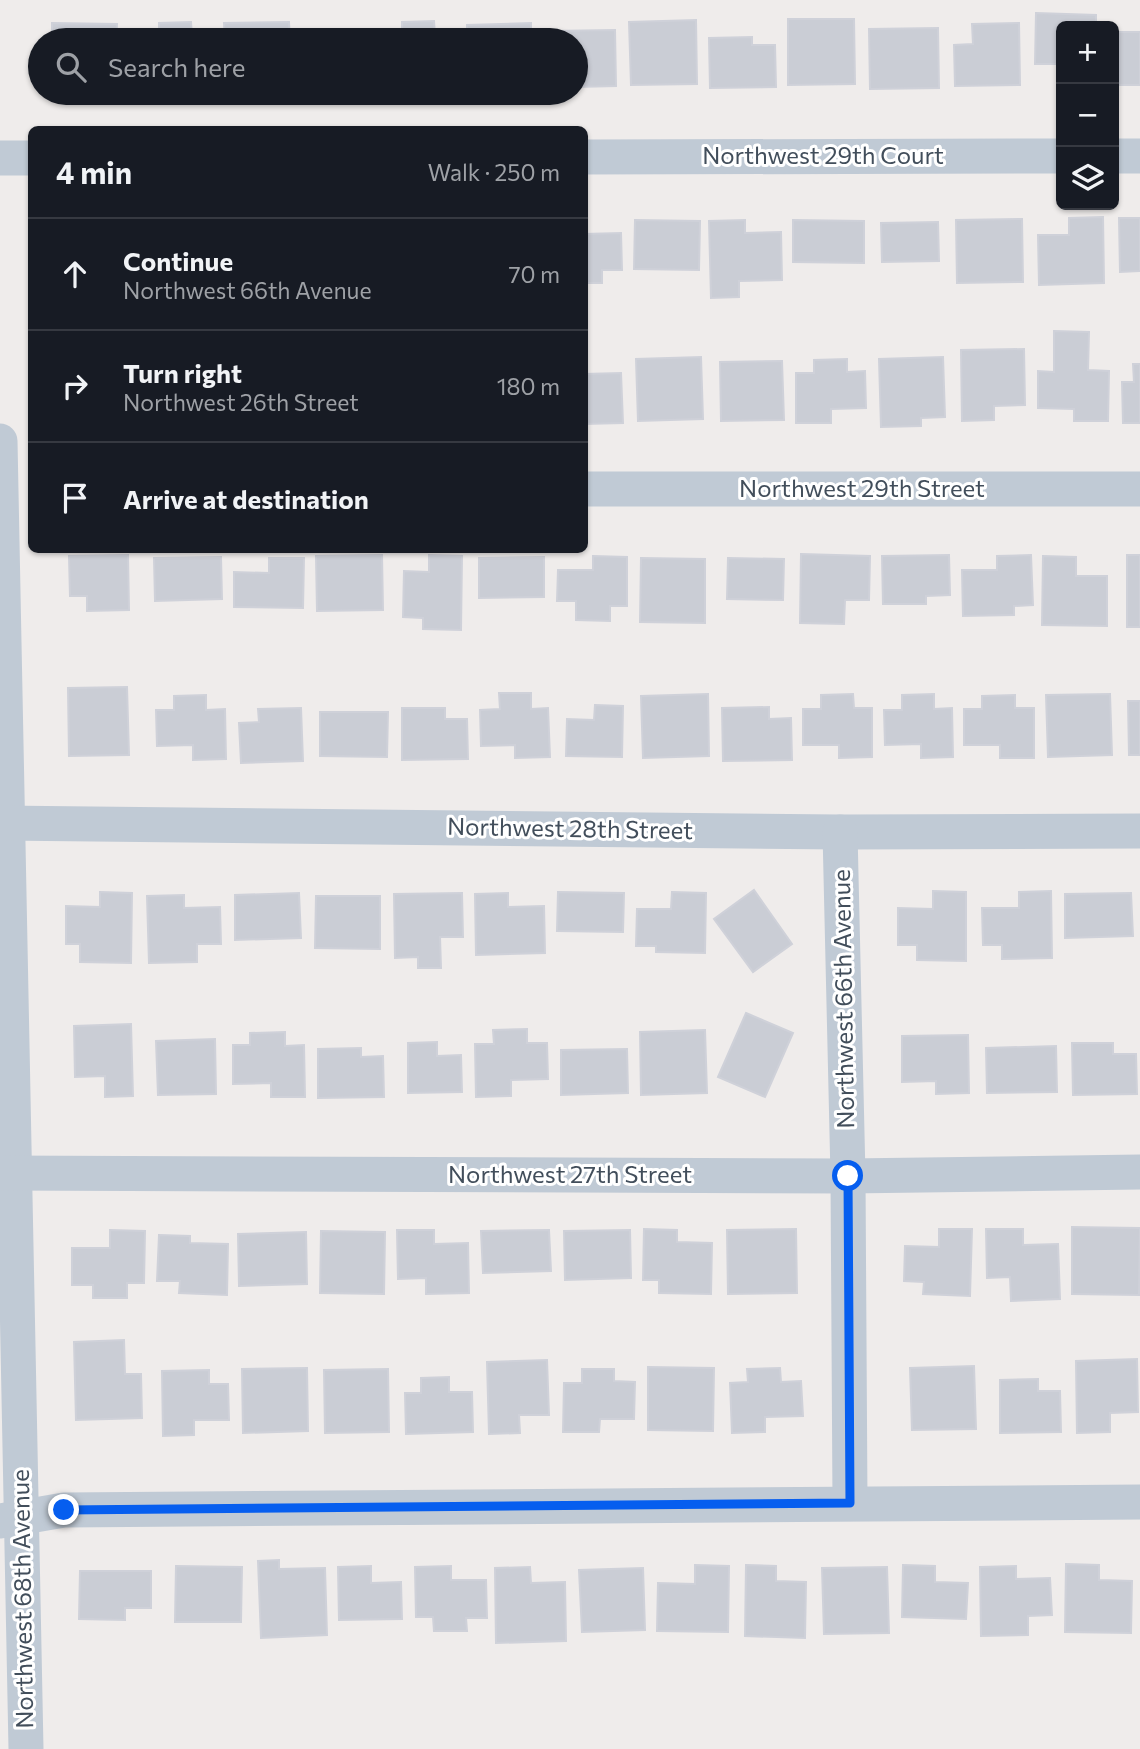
<!DOCTYPE html>
<meta charset="utf-8">
<style>
body{margin:0;font-family:Commissioner,sans-serif;background:#20242c;color:#f1f3f6}
.controls{position:absolute;right:21px;top:21px;display:grid;overflow:hidden;border-radius:10px;box-shadow:0 2px 5px #0004}
.controls button{width:63px;height:63px;display:grid;place-items:center;padding:0;border:0;border-bottom:2px solid #363941;background:#171b24;color:#f1f3f6;font:35px sans-serif}
.stop{position:absolute;width:21px;height:21px;margin:-16px;border:5px solid #065eef;border-radius:50%;background:#fff}
.stop.end{background:#065eef;border-color:#fff;box-shadow:0 2px 7px #0008}
.list{margin:0;padding:0;list-style:none}
h2{display:flex;justify-content:space-between;align-items:center;height:91px;margin:0;padding:0 28px;font-size:30px}
h2 small{font-size:23px;font-weight:400;color:#9ea1a6}
.list li{display:grid;grid-template-columns:46px 1fr auto;gap:21px;align-items:center;box-sizing:border-box;height:112px;padding:0 28px;border-top:2px solid #363941}
.list b{display:block;font-size:26px;white-space:nowrap}
.list p{margin:0;font-size:23px;white-space:nowrap;color:#9ea1a6}
.list em{font-size:23px;font-style:normal;color:#9ea1a6}
.icon{flex:none;width:38px;height:38px;fill:none;stroke:currentColor;stroke-width:2;stroke-linecap:round;stroke-linejoin:round}
.map{position:relative;flex:none;width:1140px;height:1749px;overflow:hidden}
.search{position:absolute;background:#171b24;box-shadow:0 2px 5px #0004;left:28px;top:28px;width:560px;height:77px;display:flex;align-items:center;gap:18px;box-sizing:border-box;padding:0 24px;border-radius:38px;color:#9ea1a6;font-size:26px}
.panel{position:absolute;background:#171b24;box-shadow:0 2px 5px #0004;left:28px;top:126px;width:560px;height:427px;border-radius:10px}
.map>svg:first-child{display:block}
.building{fill:#cacdd5;stroke:#cfd1d9;stroke-width:2}
.lines{fill:none;stroke-linecap:round;stroke-linejoin:round}
.street{stroke:#c0cad5;stroke-width:35}
.route{stroke:#065eef;stroke-width:9}
.labels{text-anchor:middle;stroke-width:6;stroke-linejoin:round;paint-order:stroke}
.street-label{font-size:24px;fill:#424e5b;stroke:#fff}
</style>
<div class="map">
<svg width="1140" height="1749" viewBox="0 0 1140 1749">
<rect width="100%" height="100%" fill="#efeceb"/>
<g class="building">
<path d="M1036 13 1096 15V26H1061V64H1035Z"/>
<path d="M788 19H854L855 84 788 85Z"/>
<path d="M696 20 697 84 631 85 629 22Z"/>
<path d="M434 21 435 35H453V40H384V36H402V22Z"/>
<path d="M191 22 192 36H210V40H141V38L159 37V23Z"/>
<path d="M289 22 290 40H225L224 23Z"/>
<path d="M52 23 117 24 116 40H52Z"/>
<path d="M531 23V40H467V25Z"/>
<path d="M1019 23 1020 85 955 86 954 45 973 44 972 24Z"/>
<path d="M938 28 939 88 870 89 869 29Z"/>
<path d="M615 30 616 86 576 87V40H548V31Z"/>
<rect x="1114" y="32" width="26" height="53"/>
<path d="M752 37V45H775L776 87 710 88 709 38Z"/>
<path d="M372 39V40H306Z"/>
<path d="M1103 217 1104 283 1039 285 1038 235H1069V218Z"/>
<path d="M1119 218H1140V271L1120 272Z"/>
<path d="M1022 219 1023 282 957 283 956 220Z"/>
<path d="M635 220 700 221 699 270 634 269Z"/>
<path d="M745 220V233L781 232 782 280 739 281V297L711 298 709 221Z"/>
<path d="M793 220 864 221V263L793 262Z"/>
<path d="M938 222 939 261 882 262 881 223Z"/>
<path d="M621 233 622 270H602V283H584V234Z"/>
<path d="M1054 331 1089 332 1088 370 1109 371 1108 421H1074V409L1038 408V371L1054 372Z"/>
<path d="M1024 349 1025 405 994 406V420L962 421 961 350Z"/>
<path d="M701 357 703 419 638 421 636 359Z"/>
<path d="M943 357 945 417 921 418V426L881 427 879 359Z"/>
<path d="M847 359V372L865 371 866 408 831 409V423H796V373H814V360Z"/>
<path d="M782 361 784 420 721 421 720 362Z"/>
<path d="M1133 364H1140V423H1123L1122 382H1134Z"/>
<path d="M621 373 623 423 584 424V374Z"/>
<path d="M801 554 870 556 869 600H845L844 624 800 623Z"/>
<path d="M128 555 129 610 87 611V596H70L69 556Z"/>
<path d="M382 555 383 610 317 611 316 556Z"/>
<path d="M429 555 462 556 461 630 423 629V618L403 617 404 571 429 572Z"/>
<path d="M949 555 950 595 926 596V604H883L882 556Z"/>
<path d="M1031 555 1033 605 1014 606V615L963 616 962 570H997V556Z"/>
<rect x="1127" y="555" width="13" height="72"/>
<path d="M593 556 627 557V606H610V621L576 620V601H557L558 570H593Z"/>
<path d="M1043 556 1076 557V576H1107V626L1042 625Z"/>
<path d="M221 557 222 599 155 601 154 558Z"/>
<path d="M544 557V597L479 598V558Z"/>
<path d="M269 558H304L303 608 234 607V572L269 573Z"/>
<path d="M641 558 705 559V623L640 622Z"/>
<path d="M728 558 784 559 783 600 727 599Z"/>
<path d="M127 687 129 755 69 756 68 688Z"/>
<path d="M499 693H531V709L548 708 550 757 515 758V745L481 746 480 710 500 709Z"/>
<path d="M708 694 709 756 643 758 641 696Z"/>
<path d="M853 694 854 708H872V757L839 758V745H803V709H821V695Z"/>
<path d="M934 694V709L952 708 953 757 921 758V744L885 745 884 710H902V695Z"/>
<path d="M1110 694 1112 755 1048 757 1046 695Z"/>
<path d="M206 695V710L225 709 226 759 193 760V745L157 746 156 710H174V696Z"/>
<path d="M1015 695V708H1034V758H1000V745H964V709H982V696Z"/>
<path d="M1128 701H1140V755H1129Z"/>
<path d="M595 705 623 706 622 757 566 756 567 719 594 720Z"/>
<path d="M769 707V719L791 718 792 760 723 761 722 708Z"/>
<path d="M301 708 303 761 241 763 239 723 259 722 258 709Z"/>
<path d="M402 708H445V719H467L468 759 402 760Z"/>
<path d="M320 712H388L387 757 320 756Z"/>
<path d="M754 890 792 944 753 972 714 919Z"/>
<path d="M933 891 966 892V961L917 960V945H898V908L933 909Z"/>
<path d="M1051 891 1052 958 1002 959V945H983L982 908H1019V892Z"/>
<path d="M100 892 132 893 131 963 80 962V944H66V906L100 907Z"/>
<path d="M558 892 624 893 623 932 557 931Z"/>
<path d="M672 892 706 893 705 953 656 952V946H636L637 909H671Z"/>
<path d="M299 893 301 938 235 940V895Z"/>
<path d="M462 893 463 937H440L441 968H418V957L395 958 394 894Z"/>
<path d="M508 893V907L544 906 545 953 476 955 475 894Z"/>
<path d="M1131 893 1133 936 1065 938V894Z"/>
<path d="M184 895V908L220 907 221 944H197V962L149 963 147 896Z"/>
<path d="M316 896H380V949L315 948Z"/>
<path d="M746 1013 793 1033 765 1097 718 1077Z"/>
<path d="M131 1024 133 1096 105 1097V1076L75 1077 74 1026Z"/>
<path d="M527 1029V1043H547L548 1079 511 1080V1096L476 1097 475 1044H494L493 1030Z"/>
<path d="M705 1030 707 1093 641 1095 640 1032Z"/>
<path d="M285 1032V1046L304 1045 305 1097H271V1083L233 1084V1045H250V1033Z"/>
<path d="M968 1035 969 1093 936 1094V1081L902 1082V1036Z"/>
<path d="M215 1039 216 1094 158 1095 156 1041Z"/>
<path d="M437 1042V1056L461 1055 462 1092 408 1093V1043Z"/>
<path d="M1072 1043H1113V1054H1136L1137 1094 1073 1095Z"/>
<path d="M1056 1046 1057 1092 987 1093 986 1048Z"/>
<path d="M361 1048V1057L383 1056 384 1097 318 1098V1049Z"/>
<path d="M627 1049 628 1093 561 1095V1050Z"/>
<path d="M1072 1227 1140 1228 1139 1295 1072 1294Z"/>
<path d="M644 1229 677 1230V1242L712 1243 711 1294 659 1293V1280H643Z"/>
<path d="M796 1229 797 1293 728 1294 727 1230Z"/>
<path d="M939 1229H972L970 1296 923 1294 924 1282 904 1281 905 1246 939 1247Z"/>
<path d="M986 1229H1023V1245L1058 1244 1060 1299 1011 1301 1010 1277 987 1278Z"/>
<path d="M110 1230 145 1231 144 1283H127V1298H93V1285H72V1248H110Z"/>
<path d="M397 1230H434V1244L468 1243 469 1293 426 1294V1278L398 1279Z"/>
<path d="M549 1230 551 1271 483 1273 481 1231Z"/>
<path d="M630 1230 631 1278 565 1280 564 1231Z"/>
<path d="M321 1231 385 1232 384 1294 320 1293Z"/>
<path d="M306 1232 307 1284 239 1286 238 1234Z"/>
<path d="M159 1235 190 1236V1243L228 1244 227 1295 179 1293 180 1281H157Z"/>
<path d="M124 1340 125 1374H141L142 1418 76 1420 74 1342Z"/>
<path d="M1137 1359 1138 1412 1110 1413V1432L1077 1433 1076 1361Z"/>
<path d="M547 1360 549 1415H519L520 1433 489 1434 487 1362Z"/>
<path d="M974 1366 976 1429 912 1430 910 1368Z"/>
<path d="M648 1367 714 1368 713 1431 648 1430Z"/>
<path d="M307 1368 308 1431 243 1433 242 1369Z"/>
<path d="M780 1368 781 1382 801 1381 803 1416 765 1417V1432L732 1433 730 1383 748 1382 747 1369Z"/>
<path d="M388 1369 389 1432 325 1433 324 1370Z"/>
<path d="M582 1369H614V1381L635 1382 634 1419H600L599 1432H563L564 1383H582Z"/>
<path d="M209 1370V1384H228L229 1420H194V1435L163 1436 162 1371Z"/>
<path d="M449 1377V1392H472L473 1432 406 1434 405 1393H421V1378Z"/>
<path d="M1038 1379V1391H1060L1061 1432 1000 1433V1380Z"/>
<path d="M279 1560V1569L325 1568 327 1635 261 1638 258 1561Z"/>
<path d="M1066 1564 1099 1565V1580L1132 1581 1131 1633 1065 1632Z"/>
<path d="M695 1565 729 1566 728 1632 657 1631 658 1583 695 1584Z"/>
<path d="M746 1565 776 1566V1581L806 1582 805 1638 745 1636Z"/>
<path d="M903 1565 935 1566V1582L968 1583 966 1619 902 1617Z"/>
<path d="M176 1566 242 1567 241 1622H175Z"/>
<path d="M371 1566V1583L401 1582 402 1619 339 1620 338 1567Z"/>
<path d="M451 1566V1580H486L487 1618H466L467 1631H434L433 1617H416L415 1567Z"/>
<path d="M1016 1566V1579L1050 1578 1052 1615 1028 1616V1635L981 1636 980 1567Z"/>
<path d="M530 1567 531 1583 565 1582 566 1641 496 1643 495 1568Z"/>
<path d="M887 1567 889 1633 824 1634 822 1568Z"/>
<path d="M643 1568 645 1630 582 1632 579 1570Z"/>
<path d="M80 1571H151V1608H125V1620L79 1619Z"/>
</g>
<g class="lines">
<g class="street">
<path d="M1114 156H1140"/>
<path d="M584 157 1061 156"/>
<path d="M0 158H32"/>
<path d="M0 441 26 1749"/>
<path d="M584 489H1140"/>
<path d="M0 823 840 832 1140 831"/>
<path d="M840 832 848 1176 850 1503"/>
<path d="M0 1173 848 1176 1140 1172"/>
<path d="M0 1521 64 1510 1140 1502"/>
</g>
</g>
<g class="lines">
<path class="route" d="M64 1510 850 1503 848 1176"/>
</g>
<g class="labels">
<g class="street-label">
<text x="823" y="164">Northwest 29th Court</text>
<text x="862" y="497">Northwest 29th Street</text>
<text transform="translate(570 829) rotate(1)" y="8">Northwest 28th Street</text>
<text transform="translate(844 999) rotate(-91)" y="8">Northwest 66th Avenue</text>
<text x="570" y="1183">Northwest 27th Street</text>
<text transform="translate(23 1599) rotate(-91)" y="8">Northwest 68th Avenue</text>
</g>
</g>
</svg>
<div class="controls">
<button>+</button>
<button>−</button>
<button><svg class="icon" aria-label="layers" viewBox="0 0 24 24"><path d="M12 4l9 5-9 5-9-5zM3 14l9 5 9-5"/></svg></button>
</div>
<div class="stop" style="left:848px;top:1176px"></div>
<div class="stop end" style="left:64px;top:1510px"></div>
<div class="search"><svg class="icon" aria-label="search" viewBox="0 0 24 24"><circle cx="10" cy="10" r="6"/><path d="M15 15l6 6"/></svg>Search here</div>
<section class="panel">
<h2>4 min<small>Walk · 250 m</small></h2>
<ul class="list">
<li><svg class="icon" aria-label="ahead" viewBox="0 0 24 24"><path d="M12 20V5M6 11l6-6 6 6"/></svg><div><b>Continue</b><p>Northwest 66th Avenue</p></div><em>70 m</em></li>
<li><svg class="icon" aria-label="right" viewBox="0 0 24 24"><path d="M7 20v-9h11M14 6l5 5-5 5"/></svg><div><b>Turn right</b><p>Northwest 26th Street</p></div><em>180 m</em></li>
<li><svg class="icon" aria-label="arrive" viewBox="0 0 24 24"><path d="M6 21V4h12l-3 4 3 4H6"/></svg><div><b>Arrive at destination</b></div></li>
</ul>
</section>
</div>
